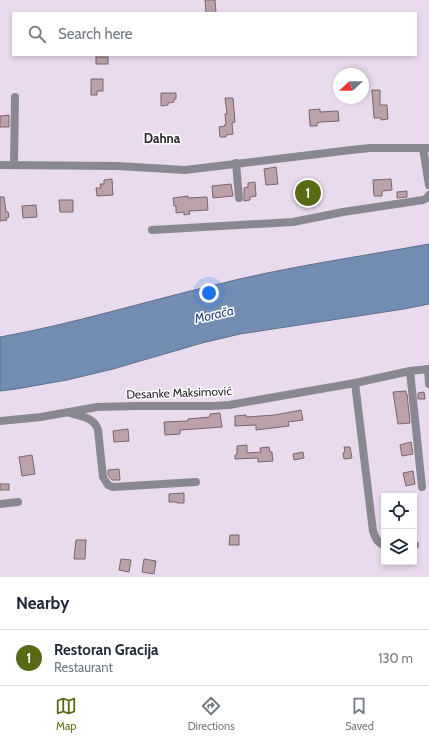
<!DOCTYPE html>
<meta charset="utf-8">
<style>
body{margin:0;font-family:Cabin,sans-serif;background:#f6f6f7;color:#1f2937}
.controls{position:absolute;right:12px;bottom:12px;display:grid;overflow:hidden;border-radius:0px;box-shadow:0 2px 6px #0003}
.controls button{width:36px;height:36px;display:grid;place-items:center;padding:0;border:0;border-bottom:1px solid #e0e1e3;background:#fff;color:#1f2937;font:20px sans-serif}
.compass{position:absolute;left:333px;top:68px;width:36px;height:36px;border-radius:50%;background:#fff;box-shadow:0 2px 6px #0003;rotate:249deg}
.you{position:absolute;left:209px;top:293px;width:14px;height:14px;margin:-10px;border:3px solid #fff;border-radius:50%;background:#1a73e8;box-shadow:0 0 0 6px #1a73e833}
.badge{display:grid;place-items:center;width:26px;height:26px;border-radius:50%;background:#596a16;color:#fff;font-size:13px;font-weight:700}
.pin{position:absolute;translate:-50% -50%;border:2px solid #fff;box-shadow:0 1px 4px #0006}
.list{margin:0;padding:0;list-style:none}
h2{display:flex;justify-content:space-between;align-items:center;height:52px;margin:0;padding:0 16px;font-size:17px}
h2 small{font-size:13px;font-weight:400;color:#747a83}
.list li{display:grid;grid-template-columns:26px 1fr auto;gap:12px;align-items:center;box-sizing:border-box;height:56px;padding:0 16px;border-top:1px solid #e0e1e3}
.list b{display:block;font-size:15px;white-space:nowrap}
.list p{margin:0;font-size:13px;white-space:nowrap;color:#747a83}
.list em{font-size:13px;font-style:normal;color:#747a83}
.icon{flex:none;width:22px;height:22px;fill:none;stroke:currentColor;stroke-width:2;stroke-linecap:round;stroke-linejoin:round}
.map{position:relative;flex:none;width:429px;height:577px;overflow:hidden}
.search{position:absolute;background:#fff;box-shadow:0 2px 6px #0003;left:12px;right:12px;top:12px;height:44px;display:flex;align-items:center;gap:10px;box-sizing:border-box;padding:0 14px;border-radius:0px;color:#747a83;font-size:15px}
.sheet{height:108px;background:#fff}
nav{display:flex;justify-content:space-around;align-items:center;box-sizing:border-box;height:56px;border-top:1px solid #e0e1e3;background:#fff;font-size:11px;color:#747a83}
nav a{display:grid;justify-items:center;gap:2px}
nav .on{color:#596a16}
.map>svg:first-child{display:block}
.water{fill:#738db2;stroke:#5e6e8a}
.building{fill:#baa1aa;stroke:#7b646d}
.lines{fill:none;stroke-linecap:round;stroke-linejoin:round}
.minor{stroke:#898892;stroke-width:8}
.labels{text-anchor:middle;stroke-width:3;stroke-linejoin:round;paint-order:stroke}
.street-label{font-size:12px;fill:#2c262d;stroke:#fff}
.neighbourhood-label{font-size:13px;font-weight:bold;fill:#2c262d;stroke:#fff}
.water-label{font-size:13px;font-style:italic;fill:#25487a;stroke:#fff}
</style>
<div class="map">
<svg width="429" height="577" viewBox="0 0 429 577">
<rect width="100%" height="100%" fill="#eadaed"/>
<path class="water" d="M429 244V304L404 309 240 334 202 343 113 369 67 380 16 389 0 391V337C73 324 143 302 215 285 285 267 358 257 429 244Z"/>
<g class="building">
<path d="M205 0H215L216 13H206Z"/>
<rect x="96" y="57" width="12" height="7"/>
<path d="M91 79H103V91H97V95H91Z"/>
<path d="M372 90H380V105H387L388 119 381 120V118H374Z"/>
<path d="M161 93H176V99H174V102L168 103V105L161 106Z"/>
<path d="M225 98H233L235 122 232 123 233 134 226 135V137H220L219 127 225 126 224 125H226L225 114H227Z"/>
<path d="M320 109V112L338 111 339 121 321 122 317 123V126H310L309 110Z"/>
<path d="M9 115V127H0V116Z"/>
<path d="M276 167 278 184 266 185 264 169Z"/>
<path d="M112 179 113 195 97 196 96 188H101L100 184H104V180Z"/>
<path d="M391 179 392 190 382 191V196H374L373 180Z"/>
<path d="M313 180 315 203 304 204 301 181Z"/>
<path d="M255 182 256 196 250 197V200L244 201V188L248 187V183Z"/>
<path d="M231 184 233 196 213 198 212 186Z"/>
<path d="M407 191V197L397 198V192Z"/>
<path d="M188 196V198L207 197 208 210 189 211 190 214 184 215V212L176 213V206H174L173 198Z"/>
<path d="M0 197H4L6 212H8L9 217 6 218 7 220 0 221Z"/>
<path d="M59 200H73V212H60Z"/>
<path d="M36 205 37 217 23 218 22 206Z"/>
<path d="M406 391V394H407L410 423 398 424 393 392Z"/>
<path d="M424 392 425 399H418V393Z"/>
<path d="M301 410 303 420 288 422 289 426 256 430V425L235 426V416L246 415V417L275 415Z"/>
<path d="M220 413 222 427 180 430V434L165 435 164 422 188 421V419L210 417V414Z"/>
<path d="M128 429 129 441 114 442 113 431Z"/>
<path d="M411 442 413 454 402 456 400 445Z"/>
<path d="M247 445V453L261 452 260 448 269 447 270 452H272L273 461 258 462V458L235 459V455L237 454V446Z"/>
<path d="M344 447H350L352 458 344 459 343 453 345 452Z"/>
<path d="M303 452 304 458 294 460 293 454Z"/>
<path d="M32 455 35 474 22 476 19 457Z"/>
<path d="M119 469 120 480H112L108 475V470Z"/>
<path d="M413 471 415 484 406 486 403 473Z"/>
<rect x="0" y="484" width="9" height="6"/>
<path d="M184 493V503H177V502H169V494Z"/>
<path d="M230 535H239V545H229Z"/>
<path d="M76 540H86L85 559H74Z"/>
<path d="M121 559 131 560 129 572 119 570Z"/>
<path d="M144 559 156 561 154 574 142 572Z"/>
</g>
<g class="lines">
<g class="minor">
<path d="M423 148 429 185"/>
<path d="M236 163 239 198"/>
<path d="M0 165 117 166 185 170 351 150 370 148H429"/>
<path d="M14 165 15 97"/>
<path d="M152 230 293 222 343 212 423 200 427 198 429 195"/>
<path d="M428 369 429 384"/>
<path d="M410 371 422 487"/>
<path d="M355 383 373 531C375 537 377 543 384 545"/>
<path d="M70 413C82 417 94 417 98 430L103 477 108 485 113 487 196 482"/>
<path d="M0 421 41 417 97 407 137 406H213L229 405 355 383 410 371 429 369"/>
<path d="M0 504 18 502"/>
<path d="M414 545H415"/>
</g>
</g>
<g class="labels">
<g class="street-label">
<text transform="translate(179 393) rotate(-2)" y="4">Desanke Maksimović</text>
</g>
<g class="neighbourhood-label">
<text x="162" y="143">Dahna</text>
</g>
<g class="water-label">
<text transform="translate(214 314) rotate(-13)" y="5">Morača</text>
</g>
</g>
</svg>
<div class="controls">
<button><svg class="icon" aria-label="locate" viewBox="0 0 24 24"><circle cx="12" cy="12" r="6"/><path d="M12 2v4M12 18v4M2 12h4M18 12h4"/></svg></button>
<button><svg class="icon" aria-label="layers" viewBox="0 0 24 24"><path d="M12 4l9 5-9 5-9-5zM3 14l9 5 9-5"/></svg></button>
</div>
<svg class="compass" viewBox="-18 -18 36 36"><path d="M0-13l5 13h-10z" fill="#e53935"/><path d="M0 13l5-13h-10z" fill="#747a83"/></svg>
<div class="you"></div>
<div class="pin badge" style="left:308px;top:193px">1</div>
<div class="search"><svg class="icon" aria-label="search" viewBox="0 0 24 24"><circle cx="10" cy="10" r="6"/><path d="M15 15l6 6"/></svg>Search here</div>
</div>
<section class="sheet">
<h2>Nearby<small></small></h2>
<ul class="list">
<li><span class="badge">1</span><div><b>Restoran Gracija</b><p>Restaurant</p></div><em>130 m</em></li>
</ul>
</section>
<nav>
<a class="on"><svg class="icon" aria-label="map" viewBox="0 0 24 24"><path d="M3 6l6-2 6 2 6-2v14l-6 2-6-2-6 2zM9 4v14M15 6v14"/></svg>Map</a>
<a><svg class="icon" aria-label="directions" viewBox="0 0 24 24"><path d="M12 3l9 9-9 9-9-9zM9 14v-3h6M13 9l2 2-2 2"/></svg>Directions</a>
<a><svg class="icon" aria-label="saved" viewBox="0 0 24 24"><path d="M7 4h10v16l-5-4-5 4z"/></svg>Saved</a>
</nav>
